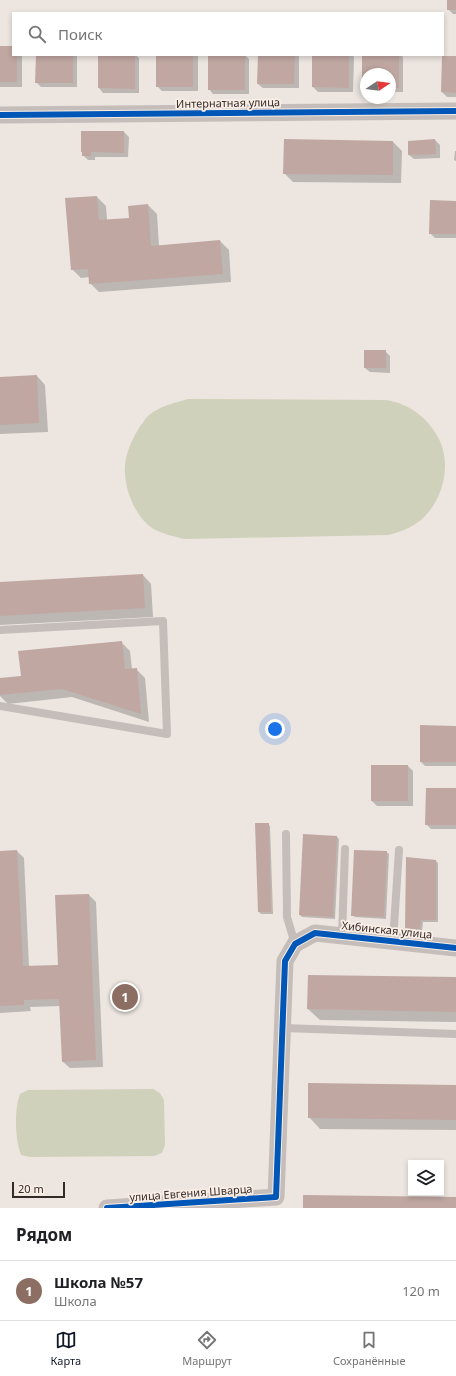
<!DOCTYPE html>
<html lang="ru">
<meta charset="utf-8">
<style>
body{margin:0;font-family:"Noto Sans",sans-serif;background:#f2f2f2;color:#202124}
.controls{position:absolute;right:12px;bottom:12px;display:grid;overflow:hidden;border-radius:0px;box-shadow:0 2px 6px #0003}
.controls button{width:36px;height:36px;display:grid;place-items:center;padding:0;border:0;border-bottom:1px solid #e0e0e0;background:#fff;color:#202124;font:20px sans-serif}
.compass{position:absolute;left:360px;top:68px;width:36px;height:36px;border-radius:50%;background:#fff;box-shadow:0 2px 6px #0003;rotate:77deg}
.scale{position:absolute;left:12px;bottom:10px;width:53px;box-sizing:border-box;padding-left:4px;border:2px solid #362a28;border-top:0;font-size:11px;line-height:14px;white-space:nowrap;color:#362a28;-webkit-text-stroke:3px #f9efe7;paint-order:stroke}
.you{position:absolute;left:275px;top:729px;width:14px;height:14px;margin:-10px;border:3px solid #fff;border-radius:50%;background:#1a73e8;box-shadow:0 0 0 6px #1a73e833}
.badge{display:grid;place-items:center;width:26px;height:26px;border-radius:50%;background:#111827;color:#fff;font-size:13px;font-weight:700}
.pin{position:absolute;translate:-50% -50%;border:2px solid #fff;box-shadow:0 1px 4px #0006}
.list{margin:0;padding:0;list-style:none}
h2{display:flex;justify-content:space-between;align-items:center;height:52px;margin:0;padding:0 16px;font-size:17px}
h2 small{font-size:13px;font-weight:400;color:#757577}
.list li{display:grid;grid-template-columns:26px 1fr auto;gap:12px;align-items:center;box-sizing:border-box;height:60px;padding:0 16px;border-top:1px solid #e0e0e0}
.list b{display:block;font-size:15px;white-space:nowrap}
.list p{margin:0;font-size:13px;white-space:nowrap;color:#757577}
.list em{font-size:13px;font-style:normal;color:#757577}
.icon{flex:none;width:22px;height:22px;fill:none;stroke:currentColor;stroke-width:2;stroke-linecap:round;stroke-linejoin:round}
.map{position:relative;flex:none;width:456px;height:1208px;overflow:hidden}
.search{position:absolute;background:#fff;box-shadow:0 2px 6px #0003;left:12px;right:12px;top:12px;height:44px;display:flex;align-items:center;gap:10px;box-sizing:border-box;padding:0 14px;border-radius:0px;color:#757577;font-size:15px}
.sheet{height:112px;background:#fff}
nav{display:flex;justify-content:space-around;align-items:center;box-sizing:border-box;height:56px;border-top:1px solid #e0e0e0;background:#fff;font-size:11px;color:#757577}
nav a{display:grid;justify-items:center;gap:2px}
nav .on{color:#111827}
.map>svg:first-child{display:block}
.green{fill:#d0d1ba}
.shadow{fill:#0003}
.building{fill:#c0a7a2}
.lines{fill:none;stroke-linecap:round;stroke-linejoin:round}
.service{stroke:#c5bdb9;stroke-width:8}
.minor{stroke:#c5bdb9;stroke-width:17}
.cycleway-casing{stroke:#f9efe7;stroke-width:8}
.cycleway{stroke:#0057b8;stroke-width:6}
.labels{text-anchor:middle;stroke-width:3.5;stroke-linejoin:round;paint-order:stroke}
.street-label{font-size:11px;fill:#362a28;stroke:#f9efe7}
</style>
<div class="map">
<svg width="456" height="1208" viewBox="0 0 456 1208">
<rect width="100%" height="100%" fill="#ece5e0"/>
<g class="green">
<path d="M188 399 386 400C391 401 397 402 401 404 417 410 431 423 439 439 452 465 443 501 421 520 411 528 400 532 388 535L184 539C173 536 162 534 152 528 133 515 121 481 126 459 128 448 133 438 139 428 142 424 145 419 148 416 159 406 175 403 188 399Z"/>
<path d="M153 1089 160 1093 164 1100 165 1145 162 1153 154 1156 30 1157 21 1155C15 1139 14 1110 20 1094L28 1090Z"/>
</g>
<g class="shadow">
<path d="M448 0H456V14H453L448 9Z"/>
<path d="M0 47H13V55H22V87H0Z"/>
<path d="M37 55H77V87H41L36 82Z"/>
<path d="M99 55H136L139 58V93H103L99 88Z"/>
<path d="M157 55H196L198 56V91H162L157 86Z"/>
<path d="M209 55H245L249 59V94H213L209 89Z"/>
<path d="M259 55H299V88H263L258 84Z"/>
<path d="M313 55H352L354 57 353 92H318L313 87Z"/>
<path d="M363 55H401L403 57V92H390V74H366V90L363 87Z"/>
<path d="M456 57V97H447L442 92Z"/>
<path d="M124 132 129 137 128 157H95V160H88L83 155Z"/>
<path d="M435 140 440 145V158L414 159 409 155Z"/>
<path d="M393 142 402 151 401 183 293 182 284 173Z"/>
<path d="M455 151H456V161L454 160Z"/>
<path d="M97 197 106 206 107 220 130 219 148 205 157 214 159 246 220 241 229 250 231 282 99 292 90 283V277L81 278 72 269Z"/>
<path d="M456 202V238H435L430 233Z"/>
<path d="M385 351 390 356V373L370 372 365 368Z"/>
<path d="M37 376 45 385 48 432 0 434V378Z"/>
<path d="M143 575 151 584 153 617 0 625V583Z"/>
<path d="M121 642 130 651 132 669H136L145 678 149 722 72 697 8 704 0 696V679L22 677Z"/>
<path d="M456 727V766H425L421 762Z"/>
<path d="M372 766H408L413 771V806H377L372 801Z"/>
<path d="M456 789V829H431L426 824Z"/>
<path d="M268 824 270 826 273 914H261L259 912Z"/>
<path d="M304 835 337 837 339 839 335 919 302 917 300 915Z"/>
<path d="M17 851 24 858 29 967 59 966 89 895 96 902 103 1067 70 1068 63 1062 61 1006 30 1007 31 1011 0 1013V852Z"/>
<path d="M386 852 389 854 386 919 355 917 352 915Z"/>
<path d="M407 858 436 861 438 863V922H423L422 931 408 930 406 928Z"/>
<path d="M456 978V1022L320 1020 308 1009Z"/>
<path d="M456 1086V1130L320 1129 309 1117Z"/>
</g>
<g class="building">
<rect x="447" y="0" width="9" height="10"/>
<path d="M0 46H13V55H17V82H0Z"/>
<path d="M36 55H73V83H35Z"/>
<path d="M98 55H135V89L98 88Z"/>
<rect x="156" y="55" width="37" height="32"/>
<rect x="208" y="55" width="37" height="35"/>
<path d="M258 55H295L294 84H257Z"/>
<path d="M312 55H349V88L312 87Z"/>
<path d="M362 55H399V88H390V74H366V88L362 87Z"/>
<path d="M442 56H456V93L441 92Z"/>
<path d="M81 131H124V153L91 152V156H82V152H81Z"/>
<path d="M284 139 393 141V175L283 174Z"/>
<path d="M435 139 436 154 408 155V141Z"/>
<path d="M97 196 99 220 129 218 128 206 148 204 151 246 220 240 223 274 89 284 88 269 71 270 65 198Z"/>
<path d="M430 200 456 201V234H429Z"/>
<rect x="364" y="350" width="22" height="18"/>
<path d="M37 375 39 423 0 425V377Z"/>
<path d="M143 574 145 608 0 616V582Z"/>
<path d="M122 641 125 669 137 668 141 714 62 689 0 695V678L21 676 18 651Z"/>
<path d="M420 725 456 726V762H420Z"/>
<rect x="371" y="765" width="37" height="36"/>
<path d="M426 788H456V825H425Z"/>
<path d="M255 823H269L271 912H258Z"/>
<path d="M303 834 337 836 333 917 299 915Z"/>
<path d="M17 850 23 966 58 965 55 895 89 894 96 1060 62 1062 59 999 24 1000V1005L0 1006V851Z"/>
<path d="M354 850 387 851 384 917 351 916Z"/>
<path d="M406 857 436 860V920H421L420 929H405Z"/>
<path d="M308 975 456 977V1012L307 1009Z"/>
<path d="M308 1083 456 1085V1120L308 1118Z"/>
<path d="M303 1195 456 1197V1208H303Z"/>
</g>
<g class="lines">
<g class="service">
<path d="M0 630 163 621 167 734 0 706"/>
<path d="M286 834 287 917 295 944"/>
<path d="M342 936 345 849"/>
<path d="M393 941 399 850"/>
<path d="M283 1028 456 1034"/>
</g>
<g class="minor">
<path d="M0 115 456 111"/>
<path d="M107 1208 276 1197 285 961 295 944 315 933 456 948"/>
</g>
<g class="cycleway-casing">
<g id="cycleway">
<path d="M0 115 456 111"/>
<path d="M107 1208 276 1197 285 961 295 944 315 933 456 948"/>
</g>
</g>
<use href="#cycleway" class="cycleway"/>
</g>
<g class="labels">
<g class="street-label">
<text transform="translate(228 103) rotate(-1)" y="4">Интернатная улица</text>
<text transform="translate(387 930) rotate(6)" y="4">Хибинская улица</text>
<text transform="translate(191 1193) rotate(-4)" y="4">улица Евгения Шварца</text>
</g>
</g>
</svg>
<div class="controls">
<button><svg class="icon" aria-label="layers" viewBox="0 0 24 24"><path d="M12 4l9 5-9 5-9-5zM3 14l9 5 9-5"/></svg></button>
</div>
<svg class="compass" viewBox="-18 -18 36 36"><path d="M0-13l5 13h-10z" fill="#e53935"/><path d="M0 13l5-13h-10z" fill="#757577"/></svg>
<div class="scale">20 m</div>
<div class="you"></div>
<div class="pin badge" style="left:125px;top:997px;background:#8d6e63">1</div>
<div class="search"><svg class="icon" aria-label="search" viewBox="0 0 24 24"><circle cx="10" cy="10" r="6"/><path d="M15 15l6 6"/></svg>Поиск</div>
</div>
<section class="sheet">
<h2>Рядом<small></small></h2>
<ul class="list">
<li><span class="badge" style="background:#8d6e63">1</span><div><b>Школа №57</b><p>Школа</p></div><em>120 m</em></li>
</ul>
</section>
<nav>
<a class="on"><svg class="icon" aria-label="map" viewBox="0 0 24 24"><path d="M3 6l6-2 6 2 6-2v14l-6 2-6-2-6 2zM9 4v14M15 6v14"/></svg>Карта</a>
<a><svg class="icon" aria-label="directions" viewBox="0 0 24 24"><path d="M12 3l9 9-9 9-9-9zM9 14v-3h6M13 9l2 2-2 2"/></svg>Маршрут</a>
<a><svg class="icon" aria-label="saved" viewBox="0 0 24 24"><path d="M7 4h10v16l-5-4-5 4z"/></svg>Сохранённые</a>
</nav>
